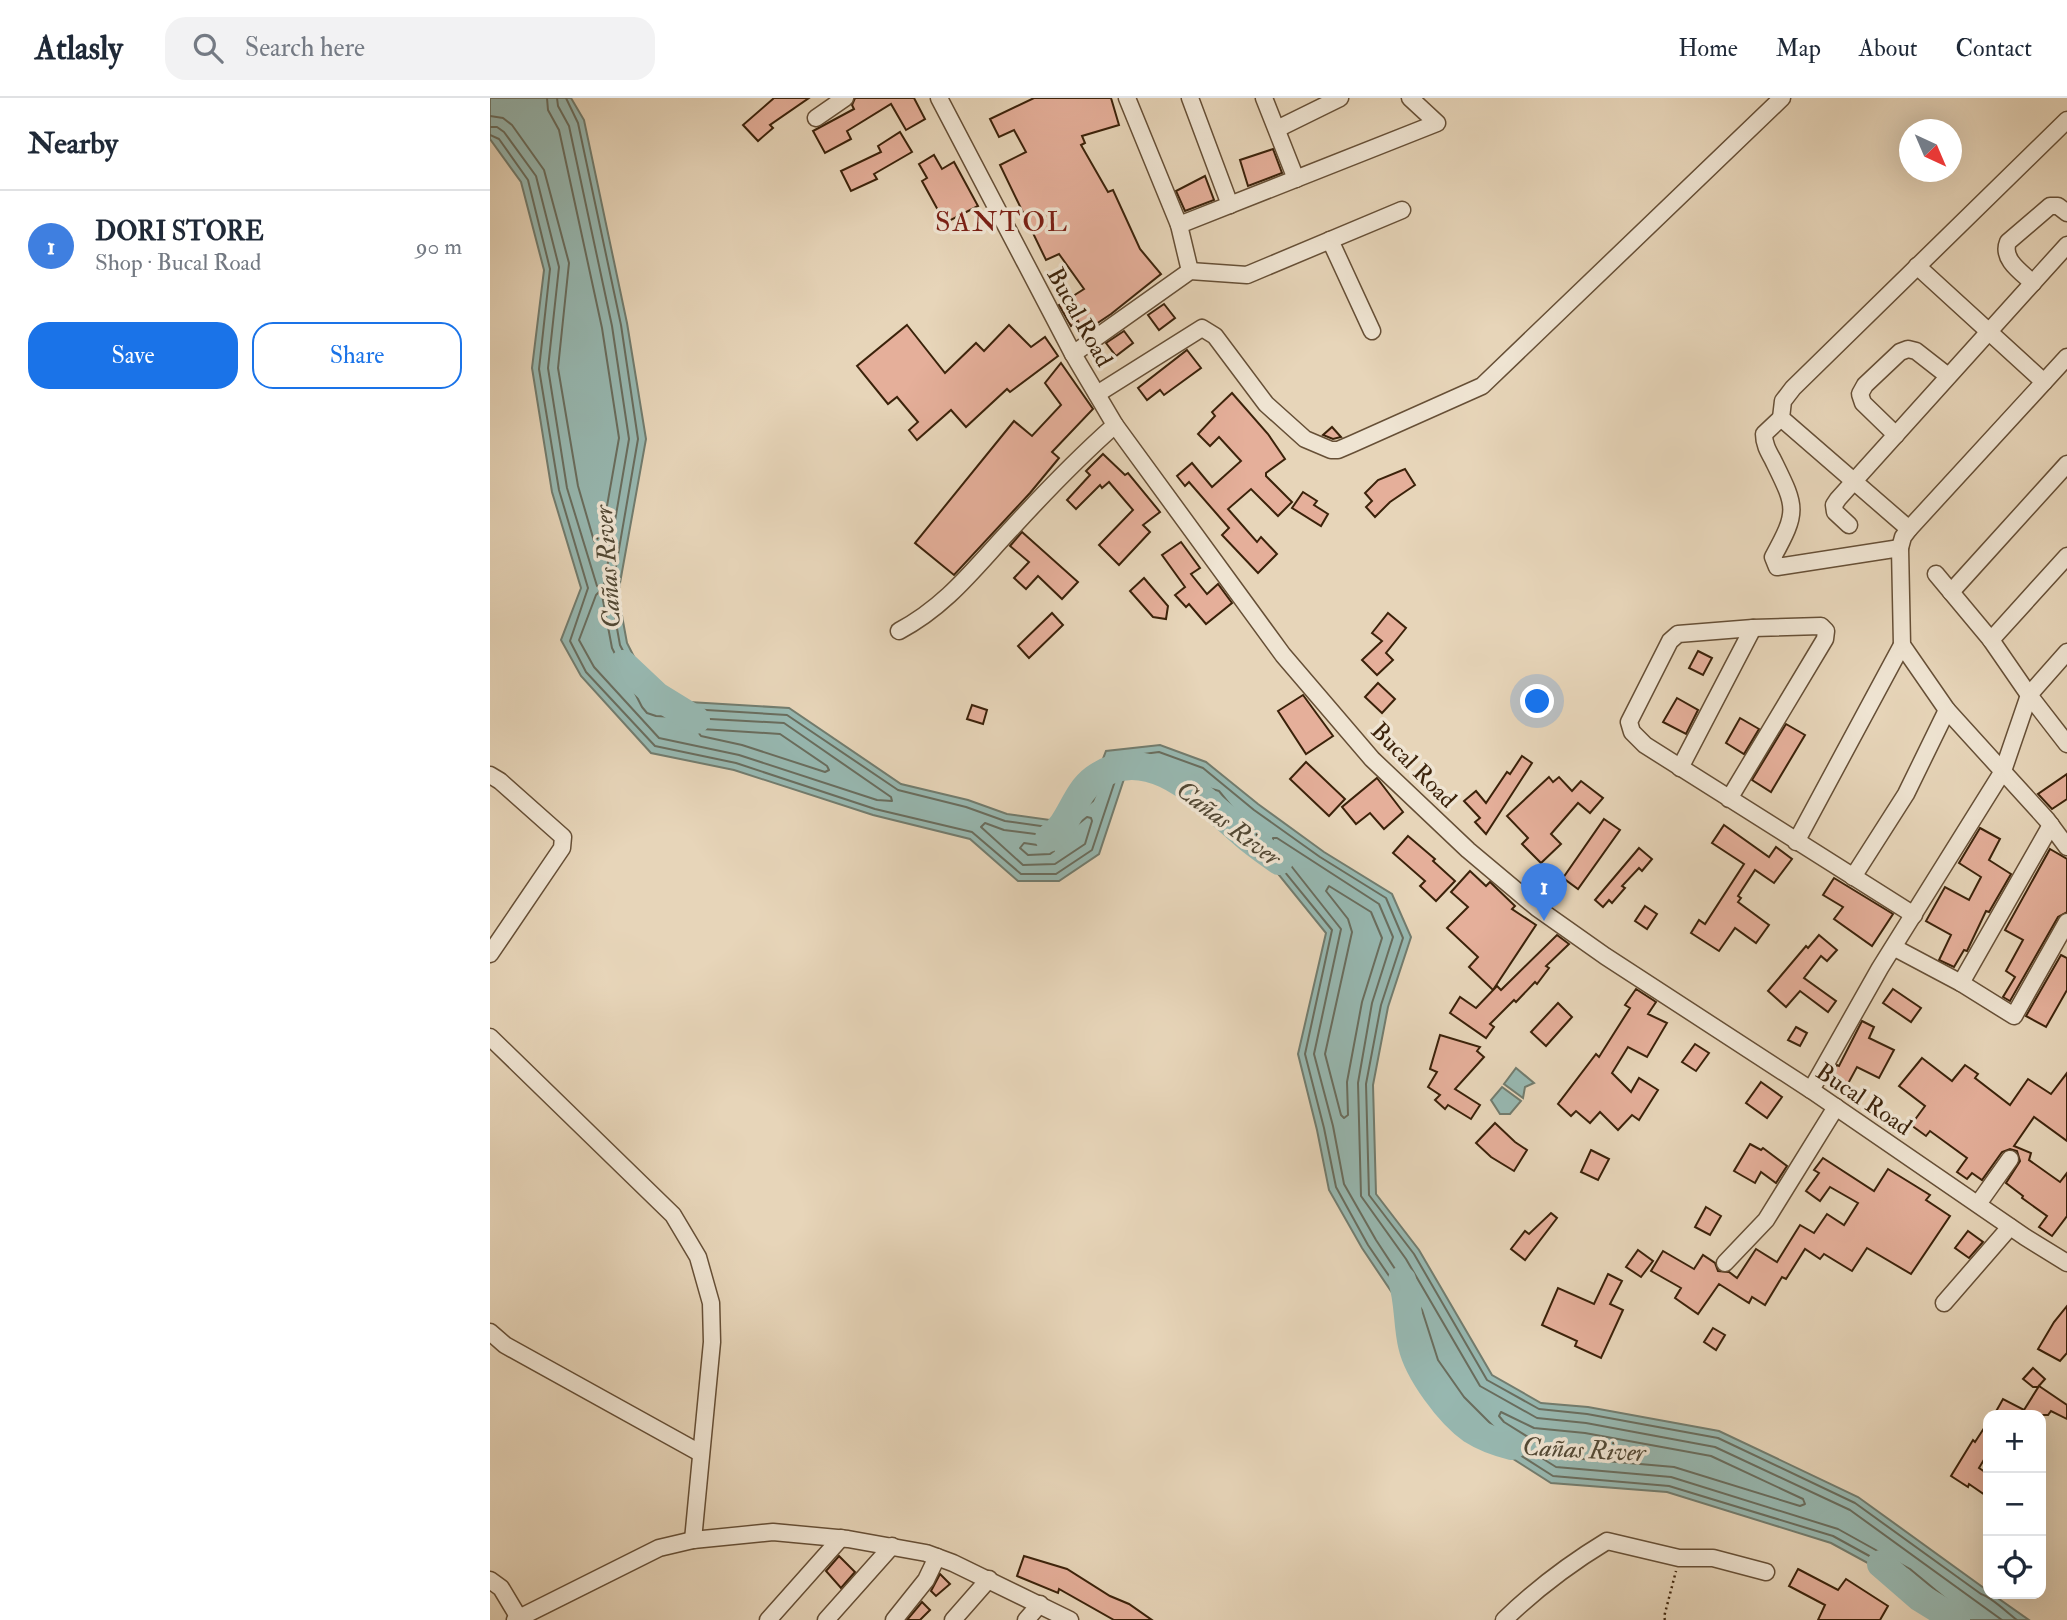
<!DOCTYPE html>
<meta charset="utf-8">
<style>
body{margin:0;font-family:"IM FELL Double Pica",serif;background:#f2f2f3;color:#1f2937}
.controls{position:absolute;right:21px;bottom:21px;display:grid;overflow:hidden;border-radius:14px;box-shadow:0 7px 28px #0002}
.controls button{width:63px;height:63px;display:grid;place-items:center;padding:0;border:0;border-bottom:2px solid #e0e1e3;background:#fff;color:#1f2937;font:35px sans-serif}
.compass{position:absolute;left:1409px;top:21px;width:63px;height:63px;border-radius:50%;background:#fff;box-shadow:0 7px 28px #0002;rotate:136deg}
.you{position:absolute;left:1048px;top:604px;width:24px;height:24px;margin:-18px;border:5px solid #fff;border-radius:50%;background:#1a73e8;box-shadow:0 0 0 10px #1a73e833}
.badge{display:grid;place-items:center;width:46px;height:46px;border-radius:50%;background:#1a73e8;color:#fff;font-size:23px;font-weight:700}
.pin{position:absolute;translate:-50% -58px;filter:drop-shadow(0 2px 4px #0008)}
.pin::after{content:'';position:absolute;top:37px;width:24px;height:21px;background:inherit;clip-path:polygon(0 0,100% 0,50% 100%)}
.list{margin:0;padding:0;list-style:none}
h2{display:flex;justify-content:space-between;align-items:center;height:91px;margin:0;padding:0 28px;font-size:30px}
h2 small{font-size:23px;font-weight:400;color:#747a83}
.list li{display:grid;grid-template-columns:46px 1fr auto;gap:21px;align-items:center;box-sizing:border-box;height:112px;padding:0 28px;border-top:2px solid #e0e1e3}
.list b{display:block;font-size:26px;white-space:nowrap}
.list p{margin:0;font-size:23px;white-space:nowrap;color:#747a83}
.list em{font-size:23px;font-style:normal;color:#747a83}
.actions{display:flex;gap:14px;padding:21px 28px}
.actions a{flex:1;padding:16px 0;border:2px solid #1a73e8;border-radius:21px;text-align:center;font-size:24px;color:#1a73e8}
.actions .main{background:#1a73e8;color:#fff}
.icon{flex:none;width:38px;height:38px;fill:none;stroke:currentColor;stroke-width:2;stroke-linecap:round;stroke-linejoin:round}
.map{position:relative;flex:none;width:1577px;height:1522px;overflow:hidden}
header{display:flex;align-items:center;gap:42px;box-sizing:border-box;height:98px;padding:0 35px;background:#fff;border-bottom:2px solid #e0e1e3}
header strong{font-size:33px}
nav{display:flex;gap:38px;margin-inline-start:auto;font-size:24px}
.search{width:490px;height:63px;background:#f2f2f3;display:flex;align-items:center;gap:18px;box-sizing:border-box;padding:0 24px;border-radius:21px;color:#747a83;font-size:26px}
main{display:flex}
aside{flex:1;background:#fff}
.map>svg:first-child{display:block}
.water{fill:#97b8b1;stroke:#727c6e;stroke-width:2}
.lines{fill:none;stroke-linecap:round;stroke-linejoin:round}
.shore{stroke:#696d5e;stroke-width:2}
.river{stroke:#97b8b1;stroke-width:28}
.building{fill:#e5af9a;stroke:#3b220a;stroke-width:2}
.minor-casing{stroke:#664f36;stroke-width:19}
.path{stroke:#3b220a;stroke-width:2.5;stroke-dasharray:2 3.5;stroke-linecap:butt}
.minor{stroke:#efe4d2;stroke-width:16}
.labels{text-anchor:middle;stroke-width:7;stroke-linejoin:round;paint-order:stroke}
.street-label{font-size:24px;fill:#3b220a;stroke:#efe4d2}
.water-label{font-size:26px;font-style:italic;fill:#524834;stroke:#efe4d2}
.quarter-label{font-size:28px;letter-spacing:2px;fill:#7a1f14;stroke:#efe4d2}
</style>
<header>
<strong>Atlasly</strong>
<div class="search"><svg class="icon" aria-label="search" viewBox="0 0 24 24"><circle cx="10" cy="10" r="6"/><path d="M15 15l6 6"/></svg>Search here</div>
<nav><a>Home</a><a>Map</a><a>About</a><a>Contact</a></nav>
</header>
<main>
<aside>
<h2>Nearby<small></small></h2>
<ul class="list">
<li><span class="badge" style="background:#3f7fe0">1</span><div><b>DORI STORE</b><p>Shop · Bucal Road</p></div><em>90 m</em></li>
</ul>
<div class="actions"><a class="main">Save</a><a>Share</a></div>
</aside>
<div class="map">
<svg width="1577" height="1522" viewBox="0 0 1577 1522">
<rect width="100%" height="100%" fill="#e7d5b9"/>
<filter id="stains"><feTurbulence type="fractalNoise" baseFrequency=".00286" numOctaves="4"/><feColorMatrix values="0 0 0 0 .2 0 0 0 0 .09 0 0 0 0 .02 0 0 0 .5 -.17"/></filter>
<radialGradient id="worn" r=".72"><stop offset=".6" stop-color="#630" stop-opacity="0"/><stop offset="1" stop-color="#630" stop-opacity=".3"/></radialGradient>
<g class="water">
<path d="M0 0H81L94 22 137 225 156 341 128 496 137 545 166 602 299 610 411 686 478 702 517 716 567 723 598 699 616 653 670 647 716 664 768 706 834 754 902 796 921 839 898 909 883 987 886 1096 929 1152 1002 1277 1051 1305 1098 1309 1229 1333 1368 1399 1498 1493V1496H1502L1539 1522H1458L1411 1483 1341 1445 1177 1394 1061 1385 998 1345 962 1310 933 1269 919 1220 872 1150 839 1092 827 1032 808 956 836 835 725 698 659 680 634 681 609 756 569 783H528L480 741 383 717 244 672 161 655 91 578 71 542 91 490 62 394 42 270 54 172 31 84 0 41Z"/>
<path d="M1026 970 1044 985 1035 989 1033 1000 1014 986Z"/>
<path d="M1012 989 1031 1003 1020 1016H1010L1001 1002Z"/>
</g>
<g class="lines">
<g class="shore">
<path d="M76 0 88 25 131 227 148 341 121 497 130 547 161 607 167 609 297 617 408 692 476 709 515 723 565 730 572 728 603 703 622 660 669 654 713 670 764 712 830 759 896 800 913 840 891 907 876 986 879 1097 924 1156 997 1282 1049 1311 1097 1316 1228 1340 1365 1405 1491 1496C1503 1500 1516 1514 1527 1522"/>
<path d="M0 18 13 20 22 27 54 72 79 165 68 270 88 388 104 443 108 445 111 442 129 340 112 230 69 32 58 12 57 0"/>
<path d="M0 29H7L14 34 46 78 69 169 58 270 77 390 107 488 111 490 114 487 139 341 122 228 79 28 68 8 67 0"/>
<path d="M0 37 9 41 38 82 60 171 49 271 69 392 98 490 80 543 96 574 165 648 246 665 385 711 482 734 531 776H566L602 752 626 680 631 675 661 673 729 693 842 832 815 956 834 1030 846 1089 878 1147 925 1216 940 1265 967 1305 1002 1339 1063 1378 1179 1388 1343 1438 1414 1477 1459 1514 1461 1522"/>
<path d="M109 494 112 497 122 550 152 609 157 615 166 618 294 625 401 699 402 703 387 702 249 657 169 640 104 569 89 542 106 497Z"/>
<path d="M212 631 290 636 337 668 339 672 335 674 252 647 211 638 208 634Z"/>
<path d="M597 719 601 720 602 723 595 746 565 766 533 767 491 729 495 725 514 732 569 739 577 735Z"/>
<path d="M534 745 561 749 564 753 560 756 538 757 530 750Z"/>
<path d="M839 788 881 814 892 840 872 904 857 984 858 1017 854 1020 851 1017 835 956 862 834 858 821 836 793Z"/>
<path d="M1011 1314 1044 1330 1095 1335 1221 1358 1313 1401 1315 1406 1310 1408 1184 1369 1070 1359 1014 1324 1009 1318Z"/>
<path d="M1470 1522 1466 1509 1420 1471 1348 1431 1181 1379 1066 1369 1007 1332 974 1299 948 1262 932 1212 886 1142 854 1086 843 1028 824 956 851 831 783 745V740H787L889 806 903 839 882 905 868 985 871 1098 916 1161 990 1288 1047 1320 1096 1325 1225 1349 1360 1412 1512 1522"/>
</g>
<g class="river">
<path d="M133 566 167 598 206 622"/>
<path d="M559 740C581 725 583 697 604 681 657 641 713 701 751 734 763 745 776 754 789 763"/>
<path d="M912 1182C919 1204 917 1226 922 1247 928 1274 959 1316 982 1332 993 1339 1009 1345 1022 1348"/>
<path d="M1391 1466 1429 1499 1466 1522"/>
</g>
</g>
<g class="building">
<path d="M284 0H319L280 27 283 30 268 43 253 27Z"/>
<path d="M365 0H424L435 21 416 32 401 6 357 33 361 41 335 55 323 33 364 11 362 7Z"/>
<path d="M544 0H621L629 27 592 38 595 45 591 47 618 94 623 92 650 151 671 176 621 216 594 234 588 223 581 228 569 207 594 191 569 156 556 162 510 67 536 54 524 32 509 39 500 21Z"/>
<path d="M410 34 422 54 384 76 387 81 361 93 351 73 391 54 388 48Z"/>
<path d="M783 51 792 75 758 88 750 62Z"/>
<path d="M444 57 452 71 464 64 488 108 455 125 432 83 437 80 429 66Z"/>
<path d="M715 78 724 102 695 113 686 93Z"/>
<path d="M674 206 685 220 669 232 658 217Z"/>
<path d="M417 227 455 275 486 245 494 253 519 227 541 249 555 239 568 258 520 294 517 291 476 329 461 312 427 342 419 332 428 324 407 299 398 306 367 268Z"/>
<path d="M634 233 643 245 626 258 616 245Z"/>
<path d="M697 252 711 270 674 297 670 292 657 302 648 290Z"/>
<path d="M571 265 603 311 562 354 569 360 540 395 464 477 425 445 524 323 542 338 571 307 555 285Z"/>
<path d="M742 295 778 336 795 361 776 375V378L802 404 788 418 761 391 738 411 767 444 771 439 787 456 768 475 732 437 739 430 699 384 695 388 687 378 702 365 722 389 751 363 729 339 720 348 708 336 725 318 722 314Z"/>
<path d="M842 329 851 339 843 341 833 337Z"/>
<path d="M613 356 635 377 638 375 670 414 653 427 660 434 629 467 609 447 643 412 619 384 612 390 610 387 586 411 577 402 600 377 596 373Z"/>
<path d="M915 371 925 387 900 404 885 419 876 409 882 403 875 395 888 382Z"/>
<path d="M813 394 827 403 824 407 838 416 831 428 802 410Z"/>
<path d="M532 434 588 484 572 501 548 478 536 491 524 480 539 464 520 448Z"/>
<path d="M691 444 710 470 701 476 717 496 728 486 742 505 716 526 699 506 696 509 685 497 695 489 672 457Z"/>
<path d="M654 480 678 508 676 521 663 519 640 493Z"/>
<path d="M562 515 573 527 539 560 528 548Z"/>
<path d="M898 515 916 530 896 555 903 562 887 577 872 562 892 543 882 535Z"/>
<path d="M1208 553 1222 560 1213 577 1199 570Z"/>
<path d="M888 585 905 601 892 615 875 599Z"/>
<path d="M813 597 843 638 816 656 788 613Z"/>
<path d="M1187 600 1208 612 1196 636 1173 624Z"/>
<path d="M482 607 497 612 493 626 477 621Z"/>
<path d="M1250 620 1269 631 1254 656 1236 645Z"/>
<path d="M1296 626 1315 637 1281 694 1262 682Z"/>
<path d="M1032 658 1042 665 996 736 985 724 990 720 974 703 986 693 996 705 1017 674 1020 676Z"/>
<path d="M816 664 855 701 839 718 800 681Z"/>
<path d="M1577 676V701L1562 711 1548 696Z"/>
<path d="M1059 679 1063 684 1069 679 1082 693 1091 683 1113 700 1100 715 1088 705 1061 736 1071 746 1051 765 1032 746 1038 740 1017 718Z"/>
<path d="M887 680 913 714 894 731 880 715 866 726 852 709Z"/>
<path d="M1114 721 1130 732 1088 791 1073 780Z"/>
<path d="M1234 727 1279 759 1286 749 1302 761 1284 785 1265 772 1248 798 1251 800 1248 804 1279 827 1266 845 1245 830 1229 853 1201 835 1209 822 1215 826 1254 766 1222 745Z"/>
<path d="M1490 730 1510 741 1499 762 1521 776 1499 814 1496 813 1477 853 1474 852 1464 869 1449 862 1461 837 1436 823 1455 789 1479 802 1491 779 1469 765Z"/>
<path d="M918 738 945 761 943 763 965 783 946 803 930 788 935 783 903 755Z"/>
<path d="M1149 750 1162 761 1152 773 1149 770 1132 788 1135 790 1122 805 1119 802 1113 809 1105 802Z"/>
<path d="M1560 751 1577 761V814L1568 819 1520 903 1513 899 1525 879 1516 873 1533 842 1515 832Z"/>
<path d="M980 773 996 788 1000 784 1025 808 1022 811 1046 827 1003 892 979 869 988 859 957 830 978 809 961 794Z"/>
<path d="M1344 780 1403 816 1382 848 1344 821 1353 809 1333 797Z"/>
<path d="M1155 808 1167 816 1157 831 1145 823Z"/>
<path d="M1067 837 1079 846 1056 868 1059 870 1047 886 1045 884 1026 904 1024 902 1000 926 1004 929 996 940 960 915 970 899 986 910 1007 888 1011 892Z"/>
<path d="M1329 837 1347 852 1337 863 1331 858 1314 880 1346 903 1338 914 1310 893 1296 909 1278 893 1316 848 1318 850Z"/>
<path d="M1571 857 1577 860V892L1556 929 1536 918Z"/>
<path d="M1146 891 1166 904 1158 916 1177 925 1157 959 1138 949 1122 975 1141 994 1149 980 1168 992 1149 1022 1142 1017 1128 1032 1110 1014 1100 1025 1086 1013 1081 1018 1068 1006 1106 956 1109 959 1140 910 1135 907Z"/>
<path d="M1403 891 1431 910 1421 924 1393 905Z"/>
<path d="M1068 905 1082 919 1056 948 1041 934Z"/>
<path d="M1372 923 1384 929 1379 940 1404 952 1389 980 1367 969 1354 993 1337 985 1347 967 1349 968Z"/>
<path d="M1306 929 1317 935 1310 948 1298 942Z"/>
<path d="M950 937 990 949 987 953 994 959 965 991 990 1007 981 1021 958 1007 955 1011 945 1002 950 997 938 989 947 974 940 971Z"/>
<path d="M1205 946 1219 955 1206 973 1192 964Z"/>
<path d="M1432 960 1462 983 1475 967 1488 976 1485 980 1520 1007 1538 981 1561 996 1577 975V1043L1544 1019 1524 1048 1541 1055 1539 1062 1570 1084 1577 1075V1118L1562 1138 1549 1129 1557 1118 1532 1100 1533 1098 1516 1085 1530 1063 1527 1053 1520 1051 1512 1054 1492 1082 1482 1075 1477 1081 1467 1074 1477 1060 1440 1033 1436 1038 1421 1027 1435 1008 1409 988Z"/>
<path d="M1271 984 1292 999 1277 1020 1256 1005Z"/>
<path d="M1005 1025 1025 1044 1037 1052 1024 1073 1001 1059 986 1045Z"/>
<path d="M1260 1046 1271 1052 1273 1050 1297 1068 1286 1085 1271 1074 1265 1085 1244 1073Z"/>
<path d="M1101 1052 1119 1061 1108 1082 1091 1074Z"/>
<path d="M1333 1060 1384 1093 1398 1071 1440 1097 1436 1102 1460 1118 1421 1176 1377 1150 1362 1173 1334 1156 1330 1161 1315 1151 1296 1181 1292 1179 1275 1207 1262 1199 1259 1205 1229 1186 1208 1216 1185 1200 1191 1190 1161 1173 1173 1153 1204 1171 1213 1157 1225 1165 1228 1173 1239 1174 1247 1180 1266 1151 1287 1164 1310 1127 1324 1135 1337 1116 1354 1127 1368 1105 1340 1089 1330 1103 1316 1093 1329 1075 1324 1072Z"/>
<path d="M1216 1109 1231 1118 1220 1137 1205 1129Z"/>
<path d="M1061 1115 1067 1120 1035 1162 1021 1151 1035 1133 1039 1136Z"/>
<path d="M1478 1133 1493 1144 1479 1160 1465 1150Z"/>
<path d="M1148 1152 1163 1163 1151 1179 1136 1169Z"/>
<path d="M1118 1176 1132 1183 1120 1206 1133 1212 1111 1260 1085 1248 1087 1243 1052 1227 1068 1190 1104 1206Z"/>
<path d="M1577 1208V1255L1570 1263 1548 1251 1564 1224Z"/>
<path d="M1223 1230 1235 1237 1226 1252 1214 1244Z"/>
<path d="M1543 1270 1555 1281 1548 1289H1543L1533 1281Z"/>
<path d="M1549 1288 1577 1307V1321L1561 1313 1558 1317H1504L1513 1301 1534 1312Z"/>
<path d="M1498 1324V1355L1489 1370 1498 1376V1399L1479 1386 1478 1389 1461 1378 1483 1342 1485 1344Z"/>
<path d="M349 1458 365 1474 351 1490 336 1473Z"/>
<path d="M534 1458 577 1471 620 1498 639 1506 662 1522H624L569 1491 568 1495 527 1478Z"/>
<path d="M1308 1471 1348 1492 1356 1481 1398 1508 1390 1522H1328L1335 1507 1299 1488Z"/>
<path d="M450 1476 460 1486 446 1498 441 1493Z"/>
<path d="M432 1504 440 1512 430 1522H417Z"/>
</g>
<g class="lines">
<g class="minor-casing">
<g id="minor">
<path d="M449 0 583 256 625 327 793 557 882 661 978 752 1047 810 1115 858 1321 992 1535 1139 1577 1165"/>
<path d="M637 0 689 127"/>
<path d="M700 0 740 107"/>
<path d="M774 0 806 81"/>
<path d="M326 20 355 0"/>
<path d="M787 31 850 0"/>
<path d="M840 142 882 233"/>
<path d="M1427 168 1554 284"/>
<path d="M700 173 689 127 947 25 920 0"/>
<path d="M1543 185C1531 174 1511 161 1518 144L1560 108H1568L1577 115"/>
<path d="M583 256 700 173 757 177 912 112"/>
<path d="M1577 259 1419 431 1413 439 1410 450 1412 547 1457 612 1557 722 1577 749"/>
<path d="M607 296 712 230 725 238 776 306 815 341 841 352H848L862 346 992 288 1292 0"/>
<path d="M1291 320 1274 336C1274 346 1278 353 1283 362 1306 409 1309 412 1283 459L1287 469 1410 450"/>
<path d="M1406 337 1373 305 1370 296 1375 287 1410 254 1418 251 1426 253 1458 278"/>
<path d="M1359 427 1345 414 1344 407 1348 401 1577 147"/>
<path d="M1419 431 1291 320 1293 303 1303 290 1577 22"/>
<path d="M1446 476 1501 542 1539 597 1577 646"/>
<path d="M1461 494 1577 366"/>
<path d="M409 533C458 507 486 468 523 429 556 393 589 359 625 327"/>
<path d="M1501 542 1577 458"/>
<path d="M1190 670 1263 530"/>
<path d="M0 677 10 683 73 739 72 750 0 856"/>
<path d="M1239 701 1335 541 1336 533 1331 528 1263 530 1188 536 1180 543 1139 624 1142 634 1155 647 1424 817"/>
<path d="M1306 744 1412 547"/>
<path d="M1363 779 1416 696 1457 612"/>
<path d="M1405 850 1471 885 1524 918 1577 824"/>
<path d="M1471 885 1561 727"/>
<path d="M0 939 183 1117 208 1159 221 1205 222 1244 203 1442"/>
<path d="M1321 992 1390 870 1513 673 1539 597 1577 554"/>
<path d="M1488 1106 1520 1061"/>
<path d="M1235 1165 1276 1122 1346 1009"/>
<path d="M1454 1205 1520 1129"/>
<path d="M0 1234 15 1247 210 1355"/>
<path d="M0 1482 11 1490 29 1520"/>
<path d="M25 1522 169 1450 203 1442 283 1434 358 1441 436 1455 463 1465 580 1522"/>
<path d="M278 1522 351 1440"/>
<path d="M336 1522 402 1448"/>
<path d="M404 1522 436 1482 447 1459"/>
<path d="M463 1522 499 1481"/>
<path d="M536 1522 550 1506"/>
<path d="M1014 1522C1046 1491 1079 1466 1117 1443L1189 1460H1223L1276 1474"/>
</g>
</g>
<path class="path" d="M1175 1522 1174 1519 1186 1473"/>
<use href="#minor" class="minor"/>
</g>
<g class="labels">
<g class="street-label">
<text transform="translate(590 219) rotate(61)" y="8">Bucal Road</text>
<text transform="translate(924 667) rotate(45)" y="8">Bucal Road</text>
<text transform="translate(1374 1001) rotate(34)" y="8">Bucal Road</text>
</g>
<g class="water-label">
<text transform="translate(117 469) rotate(-94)" y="9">Cañas River</text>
<text transform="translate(739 725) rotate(37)" y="9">Cañas River</text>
<text transform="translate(1094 1351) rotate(3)" y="9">Cañas River</text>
</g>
<g class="quarter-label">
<text x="512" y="133">SANTOL</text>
</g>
</g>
<rect width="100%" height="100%" filter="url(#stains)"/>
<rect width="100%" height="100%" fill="url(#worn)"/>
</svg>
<div class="controls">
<button>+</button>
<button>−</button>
<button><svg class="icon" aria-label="locate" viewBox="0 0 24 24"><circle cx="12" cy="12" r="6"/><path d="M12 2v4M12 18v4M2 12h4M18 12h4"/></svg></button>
</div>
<svg class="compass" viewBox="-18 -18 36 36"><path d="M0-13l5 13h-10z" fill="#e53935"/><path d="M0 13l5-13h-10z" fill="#747a83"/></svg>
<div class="you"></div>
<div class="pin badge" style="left:1054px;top:823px;background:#3f7fe0">1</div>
</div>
</main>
